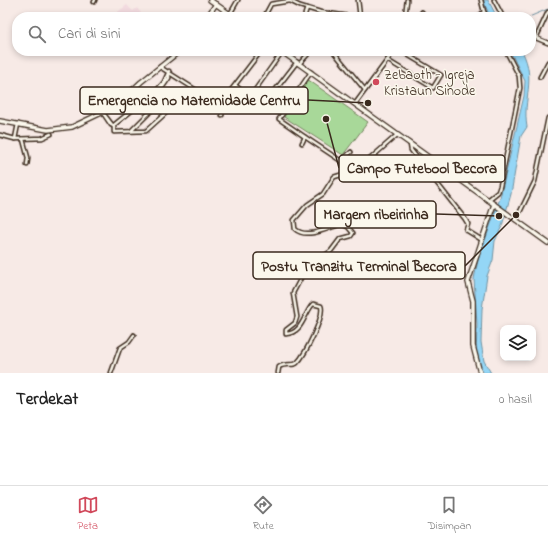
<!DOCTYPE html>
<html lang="id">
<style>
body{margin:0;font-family:"Indie Flower",sans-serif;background:#f6f6f6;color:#222}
.controls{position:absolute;right:12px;bottom:12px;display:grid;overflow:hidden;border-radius:8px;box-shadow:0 2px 6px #0003}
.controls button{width:36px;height:36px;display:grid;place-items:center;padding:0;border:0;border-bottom:1px solid #e0e0e0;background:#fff;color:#222;font:20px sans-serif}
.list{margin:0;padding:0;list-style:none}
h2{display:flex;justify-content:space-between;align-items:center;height:52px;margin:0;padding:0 16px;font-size:17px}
h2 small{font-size:13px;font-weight:400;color:#767676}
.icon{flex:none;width:22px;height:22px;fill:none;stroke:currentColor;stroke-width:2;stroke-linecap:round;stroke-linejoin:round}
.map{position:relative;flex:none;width:548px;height:373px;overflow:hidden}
.search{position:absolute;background:#fff;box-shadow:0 2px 6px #0003;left:12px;right:12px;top:12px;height:44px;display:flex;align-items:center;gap:10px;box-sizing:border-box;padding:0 14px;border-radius:16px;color:#767676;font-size:15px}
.sheet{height:112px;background:#fff}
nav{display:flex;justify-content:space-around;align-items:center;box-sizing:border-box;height:56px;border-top:1px solid #e0e0e0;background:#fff;font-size:11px;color:#767676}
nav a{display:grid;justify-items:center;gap:2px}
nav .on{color:#d1495b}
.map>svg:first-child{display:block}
.built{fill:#f2dadf}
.garden{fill:#a8d899;stroke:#72815c}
.water{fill:#94d6f6;stroke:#7091a0}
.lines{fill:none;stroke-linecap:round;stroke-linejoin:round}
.stream{stroke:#7091a0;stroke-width:1}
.street-casing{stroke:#3b2a1e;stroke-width:5.5}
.secondary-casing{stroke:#3b2a1e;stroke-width:6}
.primary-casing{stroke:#3b2a1e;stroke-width:6}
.street{stroke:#fbf7ec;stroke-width:2.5}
.secondary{stroke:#fbf7ec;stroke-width:3.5}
.primary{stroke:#fbf7ec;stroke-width:3.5}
.poi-dot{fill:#d1495b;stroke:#fbf7ec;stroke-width:1.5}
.labels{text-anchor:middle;stroke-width:3;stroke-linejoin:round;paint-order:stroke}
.poi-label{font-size:14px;fill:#3b2a1e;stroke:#fbf7ec;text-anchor:start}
.leader{fill:none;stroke:#3b2a1e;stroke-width:1.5}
.callout-dot{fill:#3b2a1e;stroke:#fbf7ec;stroke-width:1.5}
.callout{fill:#fbf7ec;stroke:#3b2a1e;stroke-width:1.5}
.callout-label{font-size:15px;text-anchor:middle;font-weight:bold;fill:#3b2a1e}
</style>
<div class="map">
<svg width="548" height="373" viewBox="0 0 548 373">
<rect width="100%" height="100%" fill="#f7eae6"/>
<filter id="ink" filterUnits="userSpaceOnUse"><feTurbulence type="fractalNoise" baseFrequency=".025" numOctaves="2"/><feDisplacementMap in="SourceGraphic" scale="8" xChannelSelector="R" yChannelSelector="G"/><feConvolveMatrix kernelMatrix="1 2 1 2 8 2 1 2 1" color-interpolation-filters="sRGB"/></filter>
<g filter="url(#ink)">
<path class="built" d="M127 5 133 11 137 8 144 17H111Z"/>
<path class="garden" d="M307 79 368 122 343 155 284 117Z"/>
<g class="water">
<path d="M483 0H488L497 17H490Z"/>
<path d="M510 51H522C537 80 522 99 527 127L521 136 511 194 502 226 495 241 493 260 487 276 482 309 481 342 484 361 491 373H482L476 360 477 324 474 279 478 260 500 198 524 96 525 81Z"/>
</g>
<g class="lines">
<path class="stream" d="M529 17 548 9"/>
<g class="street-casing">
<g id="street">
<path d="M358 0 360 17"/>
<path d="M481 0 484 12 487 17"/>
<path d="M494 0 503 17"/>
<path d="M94 2 95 0"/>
<path d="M548 12 536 38 548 43"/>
<path d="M230 14 238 0"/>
<path d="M264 17 271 4 290 1 300 6 320 12 355 17"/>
<path d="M304 17 307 8"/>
<path d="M405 17 407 0"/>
<path d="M418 17 422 12"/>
<path d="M477 17 484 12"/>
<path d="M333 51 365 90"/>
<path d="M387 60 433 88 441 75 401 51"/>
<path d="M299 64 311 51"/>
<path d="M160 67 215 102 222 114"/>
<path d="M169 71V78L153 101 167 112 146 131 114 132V125L157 90 164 82Z"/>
<path d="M540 77 548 62"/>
<path d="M236 86 250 97 282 52"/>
<path d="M270 97 297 62"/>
<path d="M355 104 394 51"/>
<path d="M222 115V102L261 51"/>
<path d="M18 124 15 139 42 138 51 134"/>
<path d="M113 126 111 125 103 113 113 126"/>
<path d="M131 131 157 105"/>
<path d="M0 135 15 139"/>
<path d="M305 137 341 161 351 152"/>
<path d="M23 139 28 158 27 165"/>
<path d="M302 143 305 137 279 119 311 72"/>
<path d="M410 144 411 150 465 219 468 224 466 230 482 240"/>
<path d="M488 200 498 192 500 186 520 88 519 76 506 51"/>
<path d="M516 220 535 181 548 118"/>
<path d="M111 373 120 348 129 342 134 335"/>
<path d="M278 373 279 367C285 363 294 366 297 363 305 355 325 316 321 306L313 304C304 313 303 333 286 334V330L295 323 297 317 293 293 302 276 315 267 316 262 331 251 340 239 351 236 353 233 348 227 342 224C330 227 307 240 295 229L294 220 307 205 323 194 334 177 347 173 371 158 397 135"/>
</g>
</g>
<g class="secondary-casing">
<g id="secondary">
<path d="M207 17 216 4"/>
<path d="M0 121 48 130 72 127 114 107 141 82 180 51"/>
<path d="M480 373 473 346V301L468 282 494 204"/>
</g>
</g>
<g class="primary-casing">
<g id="primary">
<path d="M210 0 234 17"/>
<path d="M281 51 548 243"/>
</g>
</g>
<use href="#street" class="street"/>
<use href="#secondary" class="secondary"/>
<use href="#primary" class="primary"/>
</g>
</g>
<circle class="poi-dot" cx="376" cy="82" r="4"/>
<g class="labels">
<g class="poi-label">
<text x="384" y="79">Zebaoth - Igreja<tspan x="384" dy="16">Kristaun Sinode</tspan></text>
</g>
</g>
<path class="leader" d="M368 103L308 100M326 119L339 168M499 216L436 214M516 215L465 266"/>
<g class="callout-dot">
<circle cx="368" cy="103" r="4"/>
<circle cx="326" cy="119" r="4"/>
<circle cx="499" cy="216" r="4"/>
<circle cx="516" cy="215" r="4"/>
</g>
<g class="callout">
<rect x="80" y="87" width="228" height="27" rx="4"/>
<rect x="339" y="155" width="166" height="27" rx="4"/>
<rect x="315" y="201" width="121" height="27" rx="4"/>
<rect x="253" y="252" width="212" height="27" rx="4"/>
</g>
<g class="callout-label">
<text x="194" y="105">Emergencia no Maternidade Centru</text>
<text x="422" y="173">Campo Futebool Becora</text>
<text x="376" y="219">Margem ribeirinha</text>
<text x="359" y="271">Postu Tranzitu Terminal Becora</text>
</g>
</svg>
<div class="controls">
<button><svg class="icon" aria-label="layers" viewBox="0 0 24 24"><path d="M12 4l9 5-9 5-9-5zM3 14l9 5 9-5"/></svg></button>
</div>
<div class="search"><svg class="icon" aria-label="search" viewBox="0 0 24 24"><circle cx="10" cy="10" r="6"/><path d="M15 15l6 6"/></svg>Cari di sini</div>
</div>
<section class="sheet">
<h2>Terdekat<small>0 hasil</small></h2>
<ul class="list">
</ul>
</section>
<nav>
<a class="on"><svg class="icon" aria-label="map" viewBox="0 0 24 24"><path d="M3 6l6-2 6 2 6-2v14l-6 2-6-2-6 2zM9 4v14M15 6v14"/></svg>Peta</a>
<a><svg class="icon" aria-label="directions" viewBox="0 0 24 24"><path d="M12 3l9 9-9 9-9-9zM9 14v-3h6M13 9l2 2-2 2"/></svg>Rute</a>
<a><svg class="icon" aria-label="saved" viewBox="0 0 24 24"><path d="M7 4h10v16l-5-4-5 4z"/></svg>Disimpan</a>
</nav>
